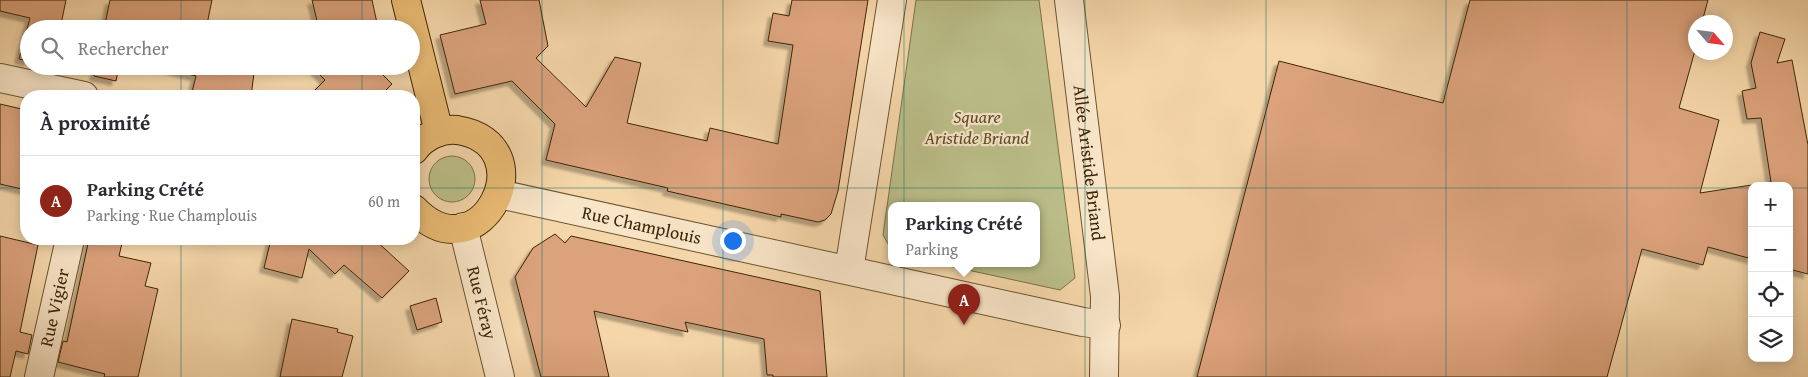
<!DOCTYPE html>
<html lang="fr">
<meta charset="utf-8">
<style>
body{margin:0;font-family:"Gentium Book Plus",serif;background:#f7f7f7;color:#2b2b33}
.controls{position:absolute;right:15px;bottom:15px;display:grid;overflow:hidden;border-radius:10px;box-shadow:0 2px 12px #0003}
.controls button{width:45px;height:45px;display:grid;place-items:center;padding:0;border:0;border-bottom:1px solid #e1e1e2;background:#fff;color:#2b2b33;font:25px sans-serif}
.compass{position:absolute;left:1688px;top:15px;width:45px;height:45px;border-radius:50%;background:#fff;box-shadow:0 2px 12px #0003;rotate:118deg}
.you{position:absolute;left:732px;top:240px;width:18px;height:18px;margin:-12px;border:4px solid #fff;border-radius:50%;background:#1a73e8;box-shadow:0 0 0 8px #1a73e833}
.badge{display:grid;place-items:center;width:32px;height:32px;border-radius:50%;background:#8f2418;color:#fff;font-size:16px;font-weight:700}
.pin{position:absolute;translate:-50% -41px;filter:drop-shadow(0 1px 2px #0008)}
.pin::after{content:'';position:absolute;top:26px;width:18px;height:15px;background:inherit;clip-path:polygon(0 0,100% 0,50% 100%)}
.popup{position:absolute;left:888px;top:202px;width:152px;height:65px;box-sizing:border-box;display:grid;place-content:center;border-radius:10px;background:#fff;filter:drop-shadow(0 1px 4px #0005);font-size:16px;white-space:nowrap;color:#7c7c81}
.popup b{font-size:19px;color:#2b2b33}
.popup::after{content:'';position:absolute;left:50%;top:100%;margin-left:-10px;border:10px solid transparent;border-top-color:#fff}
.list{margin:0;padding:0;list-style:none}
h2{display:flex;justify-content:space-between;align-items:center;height:65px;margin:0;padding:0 20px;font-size:21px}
h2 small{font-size:16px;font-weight:400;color:#7c7c81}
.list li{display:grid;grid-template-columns:32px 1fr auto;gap:15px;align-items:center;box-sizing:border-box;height:90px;padding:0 20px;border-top:1px solid #e1e1e2}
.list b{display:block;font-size:19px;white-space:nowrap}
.list p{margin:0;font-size:16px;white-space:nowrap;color:#7c7c81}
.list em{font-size:16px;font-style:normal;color:#7c7c81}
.icon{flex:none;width:28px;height:28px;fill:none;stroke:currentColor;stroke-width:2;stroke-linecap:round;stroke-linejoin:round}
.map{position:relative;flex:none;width:1808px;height:377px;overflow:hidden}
.search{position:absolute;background:#fff;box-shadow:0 2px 12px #0003;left:20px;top:20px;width:400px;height:55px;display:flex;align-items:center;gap:12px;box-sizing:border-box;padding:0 18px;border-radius:28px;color:#7c7c81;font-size:19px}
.panel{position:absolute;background:#fff;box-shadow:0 2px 12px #0003;left:20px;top:90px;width:400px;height:155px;border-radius:20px}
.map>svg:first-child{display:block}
.green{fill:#bbbe89;stroke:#7c7248}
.building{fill:#dba27b;stroke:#3d2706;filter:url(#shadow)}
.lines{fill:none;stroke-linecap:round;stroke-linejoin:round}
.minor-casing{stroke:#6b532f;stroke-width:30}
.major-casing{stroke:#3d2706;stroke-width:30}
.minor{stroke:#f8e4c7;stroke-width:28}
.major{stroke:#eabb74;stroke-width:28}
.grid{fill:none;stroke:#0f766e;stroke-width:1;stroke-opacity:0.55}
.labels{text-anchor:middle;stroke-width:4.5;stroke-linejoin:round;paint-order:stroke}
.park-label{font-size:18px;font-style:italic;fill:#5c4d27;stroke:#f8e4c7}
.street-label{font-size:18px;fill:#3d2706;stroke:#f8e4c7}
</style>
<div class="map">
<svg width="1808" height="377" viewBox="0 0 1808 377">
<defs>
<filter id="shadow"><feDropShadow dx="-4.5" dy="4.5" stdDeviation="1" flood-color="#0004"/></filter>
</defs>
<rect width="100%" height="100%" fill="#f5d6a9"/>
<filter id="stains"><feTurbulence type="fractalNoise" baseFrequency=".004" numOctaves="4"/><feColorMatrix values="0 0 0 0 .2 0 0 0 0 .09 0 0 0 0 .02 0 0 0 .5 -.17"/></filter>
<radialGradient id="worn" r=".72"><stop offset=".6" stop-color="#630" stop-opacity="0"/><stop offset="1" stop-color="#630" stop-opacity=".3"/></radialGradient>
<g class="green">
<path d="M916 0H1039L1075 278 1060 290 940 264H1036V206H892L891 249 883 235Z"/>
<circle cx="452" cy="179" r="23"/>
</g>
<g class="building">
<path d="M0 0H66L60 29H29V61L19 59 30 18 0 11Z"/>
<path d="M110 0H212L206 29H104Z"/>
<path d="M312 0H372L377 23 368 29H319Z"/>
<path d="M480 0H539L548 46 536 58 586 107 615 57 641 63 627 123 707 141 710 128 778 144 793 45 768 41 773 13 789 16 792 0H868L838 191 831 214 825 220 818 222 781 214V217L667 191 668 188 546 160 555 124 512 81 455 94 440 35 486 24Z"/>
<path d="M1470 0H1708L1702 22H1696V47L1679 108 1719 120 1700 193 1771 182 1761 118 1747 119 1742 91 1756 88 1751 63 1760 32 1785 39 1777 63 1792 60 1808 145V274L1789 269V186H1752V259L1708 247 1703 265 1642 249 1607 377H1197L1279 61 1443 103Z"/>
<path d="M96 66H119L116 81 94 76Z"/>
<path d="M154 66H255L251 96H191L196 76Z"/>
<path d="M311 66H374L392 84 380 96H309L325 80Z"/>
<path d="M0 104 26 110V190L0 184Z"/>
<path d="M555 234 565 243 571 236 820 291 827 377H773V375H767L764 339 685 322 688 332 594 311 609 377H541L515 277 533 248Z"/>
<path d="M0 236 38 245 20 332 32 335 28 354 16 351 10 377H0Z"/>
<path d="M89 239H123L119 256 151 263 145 286 158 289 138 377H104L105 374 58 362 63 341 67 342Z"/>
<path d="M271 239H374L409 271 382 298 344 265 335 274 309 249 302 278 264 268Z"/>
<path d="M436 298 442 322 417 330 410 306Z"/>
<path d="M292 319 338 329 337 332 353 336 342 377H280Z"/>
</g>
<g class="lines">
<g class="minor-casing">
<g id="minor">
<path id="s1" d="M1069 0 1105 296 1104 377"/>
<path d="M0 78 84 96"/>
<path id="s2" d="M499 194 1083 322 1106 325"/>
<path id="s3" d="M463 227 500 377"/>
<path d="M849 270 892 0"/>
<path id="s4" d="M39 377 70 239"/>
</g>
</g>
<g class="major-casing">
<g id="major">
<path d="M406 0 439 132"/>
<path d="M414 150C423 137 441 128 457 130 548 144 481 279 414 209"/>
</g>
</g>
<use href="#minor" class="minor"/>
<use href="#major" class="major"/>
</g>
<path class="grid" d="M181 0V29M362 0V29M542 0V377M723 0V377M904 0V377M1085 0V377M1266 0V377M1446 0V377M1627 0V377M181 66V96M362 66V96M0 188H26M414 188H1752M1789 188H1808M181 239V377M362 239V377"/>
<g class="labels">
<g class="park-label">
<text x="977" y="123">Square<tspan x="977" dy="21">Aristide Briand</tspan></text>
</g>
<g class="street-label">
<text dy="6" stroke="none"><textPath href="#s1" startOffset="164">Allée Aristide Briand</textPath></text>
<text dy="6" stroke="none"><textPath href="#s2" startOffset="146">Rue Champlouis</textPath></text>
<text dy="6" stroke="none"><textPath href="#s3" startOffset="78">Rue Féray</textPath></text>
<text dy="6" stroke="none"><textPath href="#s4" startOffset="71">Rue Vigier</textPath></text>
</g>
</g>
<rect width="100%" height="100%" filter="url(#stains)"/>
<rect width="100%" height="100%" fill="url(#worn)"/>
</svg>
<div class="controls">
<button>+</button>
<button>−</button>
<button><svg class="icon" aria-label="locate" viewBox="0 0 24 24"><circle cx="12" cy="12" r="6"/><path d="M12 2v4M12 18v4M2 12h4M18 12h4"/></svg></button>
<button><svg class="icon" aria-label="layers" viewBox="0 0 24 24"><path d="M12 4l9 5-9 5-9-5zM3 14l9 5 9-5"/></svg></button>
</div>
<svg class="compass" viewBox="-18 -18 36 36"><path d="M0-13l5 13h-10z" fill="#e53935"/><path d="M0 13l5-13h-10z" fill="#7c7c81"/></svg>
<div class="you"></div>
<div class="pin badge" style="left:964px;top:325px">A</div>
<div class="popup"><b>Parking Crété</b>Parking</div>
<div class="search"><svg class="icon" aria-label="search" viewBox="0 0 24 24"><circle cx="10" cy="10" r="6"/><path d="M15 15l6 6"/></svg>Rechercher</div>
<section class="panel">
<h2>À proximité<small></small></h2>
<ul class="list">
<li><span class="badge">A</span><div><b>Parking Crété</b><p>Parking · Rue Champlouis</p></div><em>60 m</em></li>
</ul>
</section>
</div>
